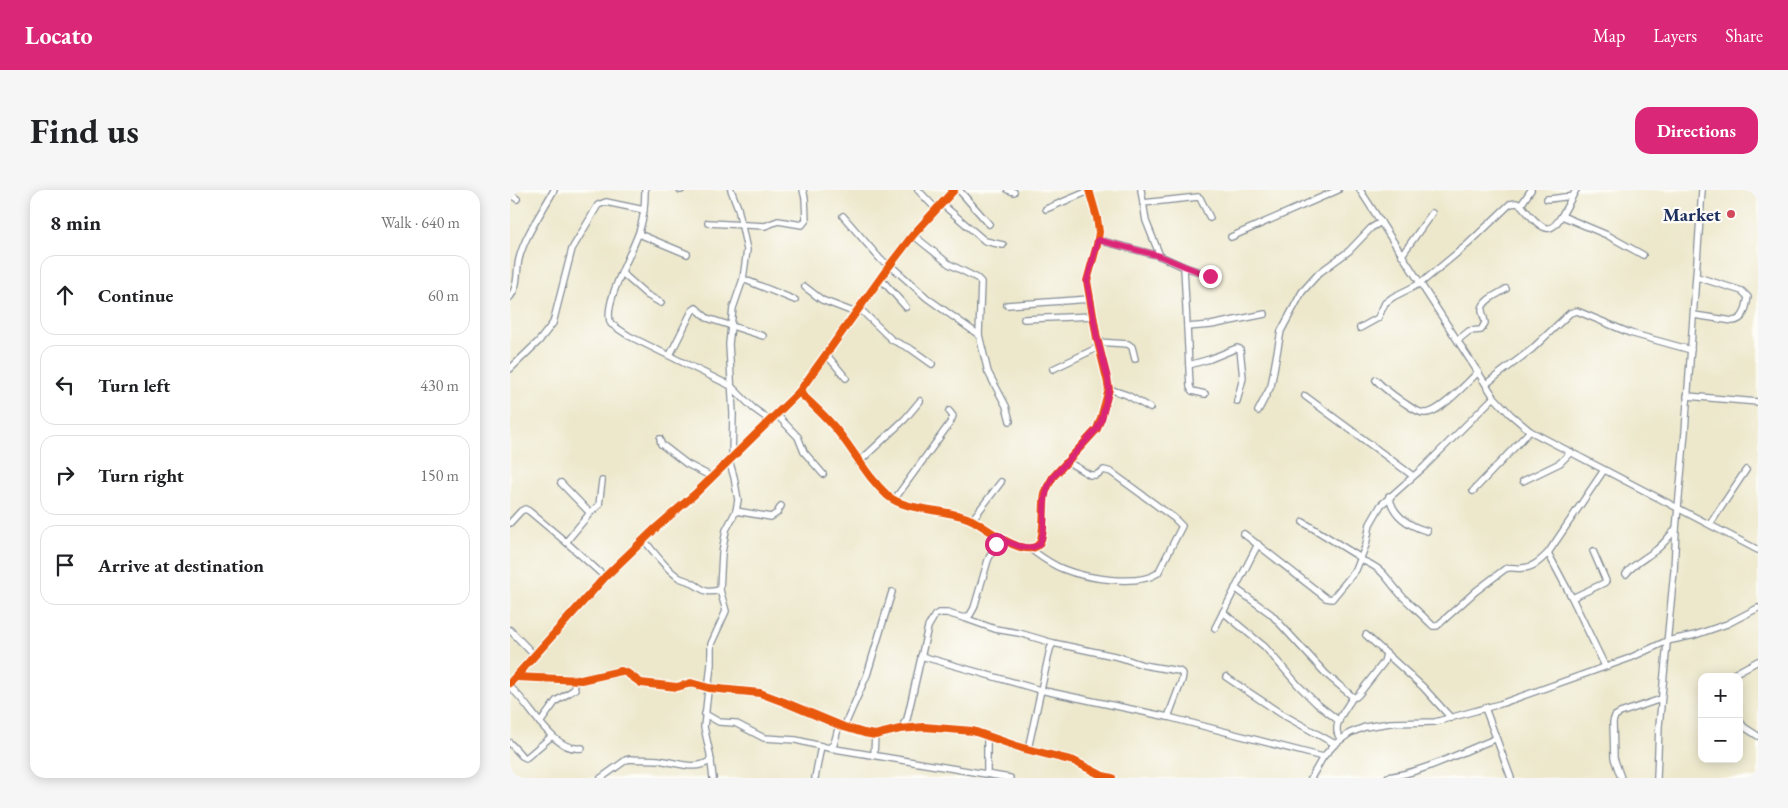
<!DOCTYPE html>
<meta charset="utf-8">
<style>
body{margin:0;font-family:"EB Garamond",serif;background:#f6f6f6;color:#202124}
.controls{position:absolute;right:15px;bottom:15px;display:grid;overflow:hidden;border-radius:10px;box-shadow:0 2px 12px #0003}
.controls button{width:45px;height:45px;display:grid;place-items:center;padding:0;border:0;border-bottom:1px solid #e0e0e0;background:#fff;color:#202124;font:25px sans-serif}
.stop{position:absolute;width:15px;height:15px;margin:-11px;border:4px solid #db2777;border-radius:50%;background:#fff}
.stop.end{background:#db2777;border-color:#fff;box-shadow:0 1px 5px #0008}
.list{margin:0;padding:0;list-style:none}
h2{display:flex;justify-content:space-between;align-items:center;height:65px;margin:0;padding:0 20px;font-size:21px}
h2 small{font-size:16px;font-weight:400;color:#757577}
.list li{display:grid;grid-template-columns:32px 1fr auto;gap:15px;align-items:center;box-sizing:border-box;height:80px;margin:0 10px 10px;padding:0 10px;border:1px solid #e0e0e0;border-radius:15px}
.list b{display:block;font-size:19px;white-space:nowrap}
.list em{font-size:16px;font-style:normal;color:#757577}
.icon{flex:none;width:28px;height:28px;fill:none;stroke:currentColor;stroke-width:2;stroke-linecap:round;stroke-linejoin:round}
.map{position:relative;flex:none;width:1248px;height:588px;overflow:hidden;border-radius:15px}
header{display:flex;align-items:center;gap:30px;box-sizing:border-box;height:70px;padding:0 25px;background:#db2777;color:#fff}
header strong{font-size:24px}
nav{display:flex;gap:28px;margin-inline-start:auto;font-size:18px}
.intro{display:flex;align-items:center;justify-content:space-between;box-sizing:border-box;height:120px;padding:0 30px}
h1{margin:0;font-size:35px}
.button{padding:12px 22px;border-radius:15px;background:#db2777;color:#fff;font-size:18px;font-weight:700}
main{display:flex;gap:30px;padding:0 30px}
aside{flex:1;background:#fff;border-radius:15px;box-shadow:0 2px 12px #0003}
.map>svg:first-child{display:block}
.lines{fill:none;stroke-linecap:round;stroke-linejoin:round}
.minor-casing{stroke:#848c95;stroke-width:8}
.minor{stroke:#fff;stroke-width:5.5}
.cycleway-casing{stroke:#fdfcf7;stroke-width:11}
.cycleway{stroke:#e8590c;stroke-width:8}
.route{stroke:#db2777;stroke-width:6}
.poi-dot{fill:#d1495b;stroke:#fdfcf7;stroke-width:2}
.labels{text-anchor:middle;stroke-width:4.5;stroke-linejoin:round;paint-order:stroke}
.poi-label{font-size:19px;font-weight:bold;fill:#1b2f5e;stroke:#fdfcf7;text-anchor:end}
</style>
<header>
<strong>Locato</strong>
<nav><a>Map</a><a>Layers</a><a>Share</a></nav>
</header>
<div class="intro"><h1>Find us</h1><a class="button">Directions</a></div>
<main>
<aside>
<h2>8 min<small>Walk · 640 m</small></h2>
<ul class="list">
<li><svg class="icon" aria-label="ahead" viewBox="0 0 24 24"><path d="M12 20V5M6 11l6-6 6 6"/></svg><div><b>Continue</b></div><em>60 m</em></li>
<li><svg class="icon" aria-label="left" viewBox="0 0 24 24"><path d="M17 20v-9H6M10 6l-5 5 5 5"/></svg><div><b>Turn left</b></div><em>430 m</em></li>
<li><svg class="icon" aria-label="right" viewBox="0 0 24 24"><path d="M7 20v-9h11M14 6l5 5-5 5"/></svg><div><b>Turn right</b></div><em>150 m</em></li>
<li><svg class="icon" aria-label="arrive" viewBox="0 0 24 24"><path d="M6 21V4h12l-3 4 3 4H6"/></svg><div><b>Arrive at destination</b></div></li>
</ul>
</aside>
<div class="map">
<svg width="1248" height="588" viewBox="0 0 1248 588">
<rect width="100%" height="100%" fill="#fdfcf7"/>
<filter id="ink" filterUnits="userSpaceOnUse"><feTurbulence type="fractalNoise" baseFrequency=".02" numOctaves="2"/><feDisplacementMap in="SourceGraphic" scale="10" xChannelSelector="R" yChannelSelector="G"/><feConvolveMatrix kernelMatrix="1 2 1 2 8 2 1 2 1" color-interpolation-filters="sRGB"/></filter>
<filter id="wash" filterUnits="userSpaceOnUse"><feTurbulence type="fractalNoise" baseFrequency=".0096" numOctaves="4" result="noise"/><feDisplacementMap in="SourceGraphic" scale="20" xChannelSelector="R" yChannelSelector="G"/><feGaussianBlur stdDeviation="1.12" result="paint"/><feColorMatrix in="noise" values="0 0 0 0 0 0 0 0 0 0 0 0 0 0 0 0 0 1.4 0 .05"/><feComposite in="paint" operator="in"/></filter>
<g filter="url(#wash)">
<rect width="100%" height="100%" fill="#ede8cc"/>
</g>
<g filter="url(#ink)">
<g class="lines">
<g class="minor-casing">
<g id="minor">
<path d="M135 0C135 13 134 26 130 39 124 60 91 115 101 134L119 146 221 196 243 218 261 231"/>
<path d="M170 0H171"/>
<path d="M221 0 228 18 237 60 233 89 223 118 219 154 223 224 222 267"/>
<path d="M408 0 426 19"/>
<path d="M449 0 479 34"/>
<path d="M498 0 504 2"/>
<path d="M631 0 636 31 650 66"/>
<path d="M850 0 984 207 1000 224 1020 241 1248 360"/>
<path d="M0 4 7 9"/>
<path d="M1037 9C1046 9 1053 6 1062 7L1066 0"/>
<path d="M633 13 688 7 690 8 700 28"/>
<path d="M432 14 475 51 493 55"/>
<path d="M1011 15 1021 0"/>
<path d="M536 19 579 1"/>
<path d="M333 26 371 70 380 75 417 108 469 145"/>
<path d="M1052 26 1097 45 1133 65"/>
<path d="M198 33 255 36 268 31 292 35 296 30 295 8 293 0"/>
<path d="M129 44 177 64"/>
<path d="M403 45 439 74 467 88 471 92 469 145 478 182 496 216 500 231"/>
<path d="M721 47 828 0"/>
<path d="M588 50 650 66 674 77 700 85"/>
<path d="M892 65 922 23"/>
<path d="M674 77 680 197 682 201 695 204"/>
<path d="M112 83 137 105 151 113"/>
<path d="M370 88 396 117"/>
<path d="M233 89 285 110"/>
<path d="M295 97 312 110 346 123"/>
<path d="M0 107C9 96 6 82 9 69 15 45 32 22 44 0"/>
<path d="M497 115 580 109"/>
<path d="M349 118 382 150 401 159 422 174"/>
<path d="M1184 125 1223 131C1235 130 1236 117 1238 107L1232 101 1187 87"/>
<path d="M514 129 583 126"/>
<path d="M677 137 701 135 755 124"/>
<path d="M850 138 868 128 875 113 883 107 911 93 958 54 1000 14 1006 13 1011 15C1040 50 1042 44 1062 7"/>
<path d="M948 150 959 141 971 140 975 133C975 129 972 124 972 120 972 110 989 104 996 99"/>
<path d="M587 152 618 154 622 157 625 169"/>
<path d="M316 164 336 188"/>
<path d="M160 165 182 121 186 118 197 128 253 146"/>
<path d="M679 175 700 169 727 158 730 159 733 188 727 211"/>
<path d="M0 179 29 151 43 133 62 59 88 15 96 12 134 20"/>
<path d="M543 179 589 157"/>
<path d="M866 190C874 199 883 205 893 212 899 216 906 222 914 223 928 225 958 192 968 182"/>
<path d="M976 194 1022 159 1060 123 1067 121 1120 143 1181 160"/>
<path d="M599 199 617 205 640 218"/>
<path d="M289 202C303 215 318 228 329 243 347 265 356 286 378 306 397 322 438 318 462 330 476 337 511 367 527 356 536 350 532 316 535 304 536 298 540 293 543 287L587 239 591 228 599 199 597 189 587 148 577 91 587 55 589 42 587 28 579 0"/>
<path d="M795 206 903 286"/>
<path d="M1177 206 1248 212"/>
<path d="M748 221 761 196 771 141 792 102 809 83 839 61 861 38 871 32"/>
<path d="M267 225 288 247 294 262 313 284"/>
<path d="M150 249 151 254 177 274 202 287"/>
<path d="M348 273 395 229 410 211"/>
<path d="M1013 291 1050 273 1061 262"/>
<path d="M51 293 80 323"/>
<path d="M963 301 1020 241"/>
<path d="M879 306C883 326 899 336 917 341"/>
<path d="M384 310 440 233 443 226 439 221"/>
<path d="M226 321 261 327 267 323 271 316"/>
<path d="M462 330 491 292"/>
<path d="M793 332 851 368"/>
<path d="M0 333 11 321 15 319 19 321 56 352 95 387"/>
<path d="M1200 334 1236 280"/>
<path d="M734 344 816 408 822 409 846 380 856 355 860 334 871 315 914 277 984 207"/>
<path d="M134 350C144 362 154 377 168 387 172 390 178 390 182 393 195 400 194 404 210 400"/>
<path d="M56 352 80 323 89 315 92 291"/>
<path d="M519 358C530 366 540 374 553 379 575 388 627 397 648 383L672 336 664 328 601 282 594 280 586 285H580L558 272"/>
<path d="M1038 363 1062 408 1095 476"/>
<path d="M851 370C875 379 875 388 892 406 902 416 913 426 923 436H927L966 401 995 379C1001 376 1006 379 1012 378 1023 378 1031 370 1038 363L1094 280"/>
<path d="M1116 384C1123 374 1136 368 1146 360 1154 354 1159 346 1166 339"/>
<path d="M725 398 761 424 816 484 843 507H846L849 504 874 472 876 464"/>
<path d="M1062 408 1094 393 1096 391 1083 361"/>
<path d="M713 422 755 457 788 495 806 513 829 531"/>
<path d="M454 428 460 425 464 418 478 370 489 348"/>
<path d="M705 438 748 354"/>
<path d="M0 440 25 466"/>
<path d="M856 445 913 497 941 528"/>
<path d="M411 466 530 500 658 527 813 567"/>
<path d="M6 487 71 490 111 481 117 483 131 493 167 497 181 493 199 498 250 503 274 512 334 537 354 543 365 545 390 539 414 537 463 541 512 558 564 571 593 586 602 588"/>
<path d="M716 487 770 523 825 554"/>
<path d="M1218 487 1248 471"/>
<path d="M0 493 95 387 147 337 185 304 289 202 380 75 403 45 444 0"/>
<path d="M0 497C20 513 42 563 72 558"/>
<path d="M975 518 1001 588"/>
<path d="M195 524 209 532 225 533 254 548 286 550 319 558 500 588"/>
<path d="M1229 530 1234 537 1248 546"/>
<path d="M30 533 46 511 65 499 63 490"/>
<path d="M334 537 357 485 382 402"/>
<path d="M390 539 397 529 418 437 425 425 429 423H437L454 428 485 439 509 443 543 453 609 467 633 475 669 481 673 484 672 490 658 527"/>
<path d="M477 545V584"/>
<path d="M831 549C819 537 836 519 843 507"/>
<path d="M0 553 12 566 16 568 42 546"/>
<path d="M319 558 324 554 329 535"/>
<path d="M518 559 540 459 543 453"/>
<path d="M364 565 365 545"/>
<path d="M878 587C915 582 951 562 985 549"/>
<path d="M91 588 116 570 120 569C129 570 138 569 148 570 166 572 185 582 201 570"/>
<path d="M203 588 200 564 194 537 201 474V454L216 421 210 400 212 363 216 340 226 321 228 310 224 287 219 270"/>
<path d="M305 588 311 556"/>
<path d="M801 588 813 567 825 554 840 543 855 537 880 533 925 532 990 514 1120 468 1157 451 1185 445 1217 434 1248 418"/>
<path d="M1111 588 1104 568 1103 532 1105 526 1110 523 1151 509"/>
<path d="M1147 588 1149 536 1164 381 1166 339 1175 242 1192 0"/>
</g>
</g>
<use href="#minor" class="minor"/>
<g class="cycleway-casing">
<g id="cycleway">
<path d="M289 202C303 215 318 228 329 243 347 265 356 286 378 306 397 322 438 318 462 330 476 337 511 367 527 356 536 350 532 316 535 304 536 298 540 293 543 287L587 239 591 228 599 199 597 189 587 148 577 91 587 55 589 42 587 28 579 0"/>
<path d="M6 487 71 490 111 481 117 483 131 493 167 497 181 493 199 498 250 503 274 512 334 537 354 543 365 545 390 539 414 537 463 541 512 558 564 571 593 586 602 588"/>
<path d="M0 493 95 387 147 337 185 304 289 202 380 75 403 45 444 0"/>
</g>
</g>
<use href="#cycleway" class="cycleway"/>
</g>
</g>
<g class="lines" filter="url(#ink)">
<path class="route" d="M486 354 489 348C501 353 517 362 529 355 540 335 527 312 543 287L587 239 592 228 599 200 598 189 587 148 577 91 588 50 650 66 674 76 700 86"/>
</g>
<circle class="poi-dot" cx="1221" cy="24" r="5"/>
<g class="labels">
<g class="poi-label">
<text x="1211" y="31">Market</text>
</g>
</g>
</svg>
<div class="controls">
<button>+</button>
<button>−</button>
</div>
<div class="stop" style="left:486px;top:354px"></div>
<div class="stop end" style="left:700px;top:86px"></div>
</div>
</main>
